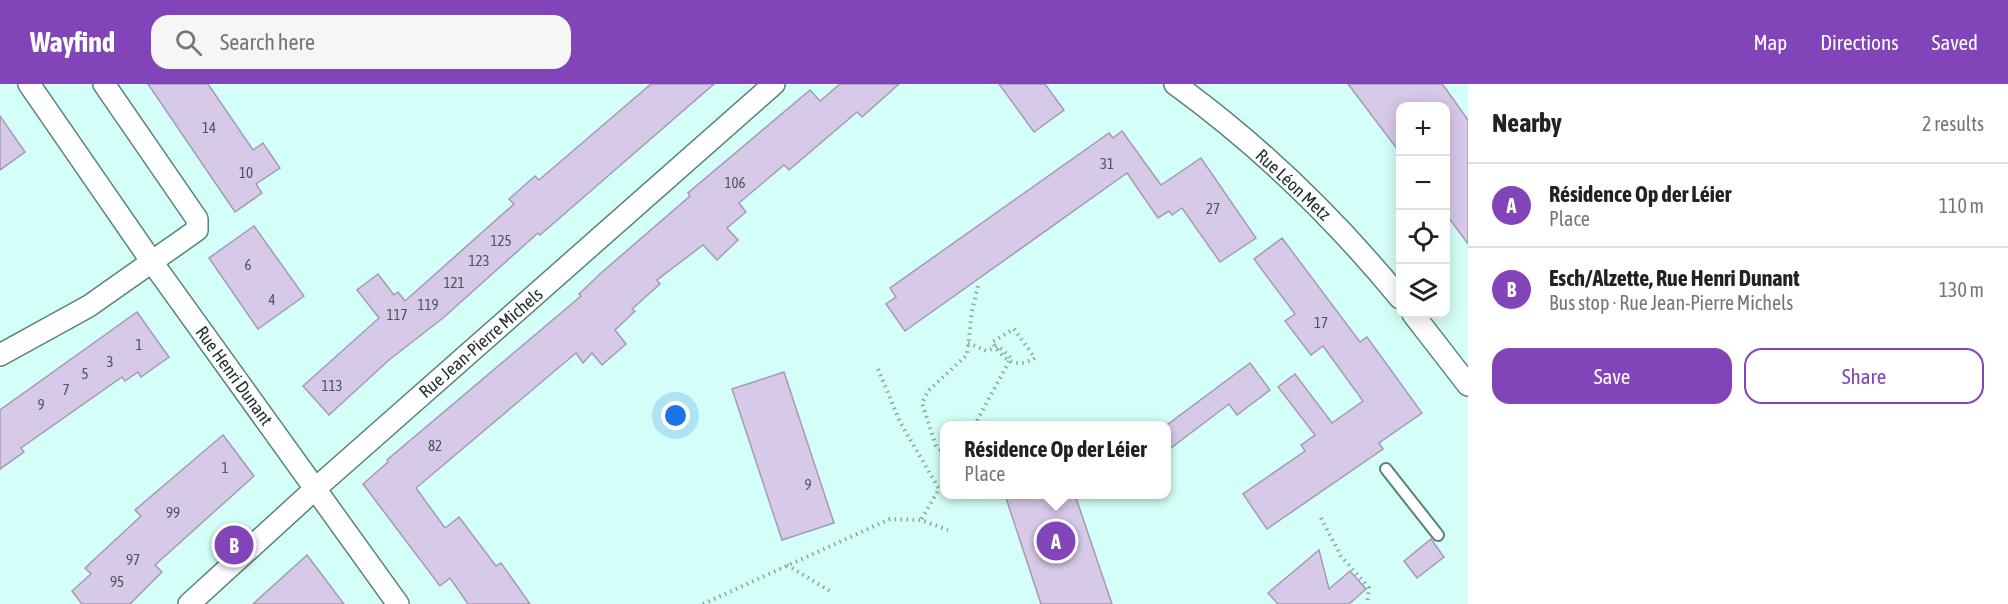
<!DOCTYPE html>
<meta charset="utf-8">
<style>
body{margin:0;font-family:"Asap Condensed",sans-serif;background:#f6f6f6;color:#222}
.controls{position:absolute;right:18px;top:18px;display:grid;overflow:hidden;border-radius:12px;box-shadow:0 3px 15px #0003}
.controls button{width:54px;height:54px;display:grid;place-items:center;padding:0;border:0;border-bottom:2px solid #e0e0e0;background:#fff;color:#222;font:30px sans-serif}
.you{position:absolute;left:676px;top:332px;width:21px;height:21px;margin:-15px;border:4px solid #fff;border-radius:50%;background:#1a73e8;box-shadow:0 0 0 9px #1a73e833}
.badge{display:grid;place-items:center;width:39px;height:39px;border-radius:50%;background:#8144b9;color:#fff;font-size:20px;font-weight:700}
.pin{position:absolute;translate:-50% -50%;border:3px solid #fff;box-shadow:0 2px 6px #0006}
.popup{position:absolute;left:940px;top:337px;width:231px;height:78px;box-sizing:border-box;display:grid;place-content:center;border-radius:12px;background:#fff;filter:drop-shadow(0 2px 4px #0005);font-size:20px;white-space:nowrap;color:#767676}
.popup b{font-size:22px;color:#222}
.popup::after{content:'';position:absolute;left:50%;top:100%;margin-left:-12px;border:12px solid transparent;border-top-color:#fff}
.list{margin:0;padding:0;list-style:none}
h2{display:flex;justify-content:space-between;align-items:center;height:78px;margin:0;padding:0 24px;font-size:26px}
h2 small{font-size:20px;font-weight:400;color:#767676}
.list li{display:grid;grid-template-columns:39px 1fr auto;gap:18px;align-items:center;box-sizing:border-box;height:84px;padding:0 24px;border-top:2px solid #e0e0e0}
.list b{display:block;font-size:22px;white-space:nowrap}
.list p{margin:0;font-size:20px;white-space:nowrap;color:#767676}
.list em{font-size:20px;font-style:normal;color:#767676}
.actions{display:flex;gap:12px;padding:18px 24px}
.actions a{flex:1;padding:14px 0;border:2px solid #8144b9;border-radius:18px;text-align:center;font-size:21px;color:#8144b9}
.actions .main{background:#8144b9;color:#fff}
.icon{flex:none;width:33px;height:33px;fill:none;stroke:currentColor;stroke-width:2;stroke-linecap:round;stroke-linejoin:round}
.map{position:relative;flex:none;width:1468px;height:520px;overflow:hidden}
header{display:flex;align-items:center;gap:36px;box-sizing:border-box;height:84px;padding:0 30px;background:#8144b9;color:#fff}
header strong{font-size:28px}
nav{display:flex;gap:33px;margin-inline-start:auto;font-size:21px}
.search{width:420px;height:54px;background:#f6f6f6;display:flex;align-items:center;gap:15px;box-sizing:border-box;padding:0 21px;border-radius:18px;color:#767676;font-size:22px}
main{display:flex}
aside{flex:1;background:#fff}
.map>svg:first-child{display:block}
.building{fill:#d7c9e8;stroke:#a699b6;stroke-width:1.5}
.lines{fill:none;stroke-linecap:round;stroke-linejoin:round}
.service-casing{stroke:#5a817b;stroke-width:14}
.minor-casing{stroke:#5a817b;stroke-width:24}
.path{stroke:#87a6a1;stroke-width:4;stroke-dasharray:1.5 4.5;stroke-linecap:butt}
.service{stroke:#fff;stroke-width:10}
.minor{stroke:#fff;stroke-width:21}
.labels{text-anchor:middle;stroke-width:4.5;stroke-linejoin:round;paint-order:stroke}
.number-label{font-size:15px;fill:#4d565c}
.street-label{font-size:18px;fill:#1f2f2d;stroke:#fff}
</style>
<header>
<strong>Wayfind</strong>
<div class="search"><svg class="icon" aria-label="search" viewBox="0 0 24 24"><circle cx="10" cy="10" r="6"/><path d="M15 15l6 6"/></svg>Search here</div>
<nav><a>Map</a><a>Directions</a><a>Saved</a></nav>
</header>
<main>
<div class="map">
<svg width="1468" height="520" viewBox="0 0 1468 520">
<rect width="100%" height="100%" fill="#d4fff8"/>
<g class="building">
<path d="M148 0H208L253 66 263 59 280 84 256 100 262 109 235 128Z"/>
<path d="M651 0H714L540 151 538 149 443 234 389 276 329 331 303 302 379 234 357 206 378 190 394 211 398 208 405 217 514 120 509 115 535 92 539 96Z"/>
<path d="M840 0H899L862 33 857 28 789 86 784 81 739 119 746 128 727 144 738 156 717 176 703 161 657 196 660 200 632 225 635 227 615 246 626 260 602 281 592 269 583 279 576 269 416 404 445 444 459 433 496 482 501 479 530 520H468L450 494 440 502 363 400 388 378 387 376 581 212 579 210 601 189 690 112 688 109 810 6 820 17Z"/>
<path d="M999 0H1045L1064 26 1034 48Z"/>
<path d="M1348 0H1442L1446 5 1468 36V160L1446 130V22H1401V70Z"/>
<path d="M0 32 25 68 0 86Z"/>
<path d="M1122 47 1161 101 1201 74 1256 154 1220 178 1182 124 1172 131 1169 127 1158 134 1127 89 905 247 886 220 896 213 890 204 1109 49 1113 54Z"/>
<path d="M254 142 304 212 258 245 209 174Z"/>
<path d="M1282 154 1360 258 1367 253 1422 329 1379 359 1383 365 1267 445 1243 410 1305 367 1301 361 1315 351 1278 303 1295 290 1332 339 1363 317 1323 262 1311 271 1285 237 1295 230 1254 175Z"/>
<path d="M137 228 169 273 141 293 138 288 125 297 122 293 21 364 24 368 0 385V326Z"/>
<path d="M1250 279 1270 306 1237 331 1229 320 1167 367V341Z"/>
<path d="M784 288 834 439 782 456 732 305Z"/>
<path d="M223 351 254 392 155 481 162 488 130 520H82L72 507 91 490 85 484 141 432 135 426Z"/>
<path d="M1005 411H1075L1112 520H1041Z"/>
<path d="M1431 455 1444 473 1417 494 1404 477Z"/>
<path d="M1319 466 1329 505 1350 487 1366 505 1349 520H1278L1268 509Z"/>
<path d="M307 471 344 520H253Z"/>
</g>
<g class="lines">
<g class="service-casing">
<path id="service" d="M1386 385 1438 451"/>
</g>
<g class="minor-casing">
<g id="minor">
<path d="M29 0 152 178 398 520"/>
<path d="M1175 0C1259 61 1335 135 1400 214"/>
<path d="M1413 230 1468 301"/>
<path d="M0 271 89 222 197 146V135L104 0"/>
<path d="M189 520 315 405 774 0"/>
</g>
</g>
<g class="path">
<path d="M1014 245 1035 274C1015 286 1003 275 992 258Z"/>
<path d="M968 259 987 267 998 262 1011 274 974 342"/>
<path d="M878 285 900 338 939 405 921 436"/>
<path d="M945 370 936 362 922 319 929 306 967 271 972 227 979 198"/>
<path d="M1321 434 1341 472 1369 504 1367 520"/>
<path d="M787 481 833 509"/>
<path d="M703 520 890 435 921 436 948 446"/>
</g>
<use href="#service" class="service"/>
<use href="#minor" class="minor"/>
</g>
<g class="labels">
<g class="number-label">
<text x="209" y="49">14</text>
<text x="1107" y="85">31</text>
<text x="246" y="94">10</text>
<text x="735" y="104">106</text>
<text x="1213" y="130">27</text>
<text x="501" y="162">125</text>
<text x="479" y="182">123</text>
<text x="248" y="186">6</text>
<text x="454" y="204">121</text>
<text x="272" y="221">4</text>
<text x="428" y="226">119</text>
<text x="397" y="236">117</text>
<text x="1321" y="244">17</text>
<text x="139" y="266">1</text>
<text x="110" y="283">3</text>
<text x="85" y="295">5</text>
<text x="332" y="307">113</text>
<text x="66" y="311">7</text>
<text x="41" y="326">9</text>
<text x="435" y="367">82</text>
<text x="225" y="389">1</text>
<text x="808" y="406">9</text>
<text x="173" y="434">99</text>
<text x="133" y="481">97</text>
<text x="117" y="503">95</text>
</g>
<g class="street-label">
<text transform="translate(1293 101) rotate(43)" y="6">Rue Léon Metz</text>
<text transform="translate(481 259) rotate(-41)" y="6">Rue Jean-Pierre Michels</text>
<text transform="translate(234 292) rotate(54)" y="6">Rue Henri Dunant</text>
</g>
</g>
</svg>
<div class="controls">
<button>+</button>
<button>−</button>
<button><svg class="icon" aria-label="locate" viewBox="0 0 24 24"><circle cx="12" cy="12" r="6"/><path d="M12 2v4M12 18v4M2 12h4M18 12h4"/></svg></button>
<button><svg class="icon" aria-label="layers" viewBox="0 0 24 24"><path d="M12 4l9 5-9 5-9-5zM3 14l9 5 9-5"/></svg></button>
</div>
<div class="you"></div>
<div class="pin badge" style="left:1056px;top:457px">A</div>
<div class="popup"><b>Résidence Op der Léier</b>Place</div>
<div class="pin badge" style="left:234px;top:461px">B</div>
</div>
<aside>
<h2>Nearby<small>2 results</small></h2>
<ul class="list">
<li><span class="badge">A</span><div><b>Résidence Op der Léier</b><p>Place</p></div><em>110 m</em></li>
<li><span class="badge">B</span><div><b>Esch/Alzette, Rue Henri Dunant</b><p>Bus stop · Rue Jean-Pierre Michels</p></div><em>130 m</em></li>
</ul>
<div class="actions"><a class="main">Save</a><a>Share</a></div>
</aside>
</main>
